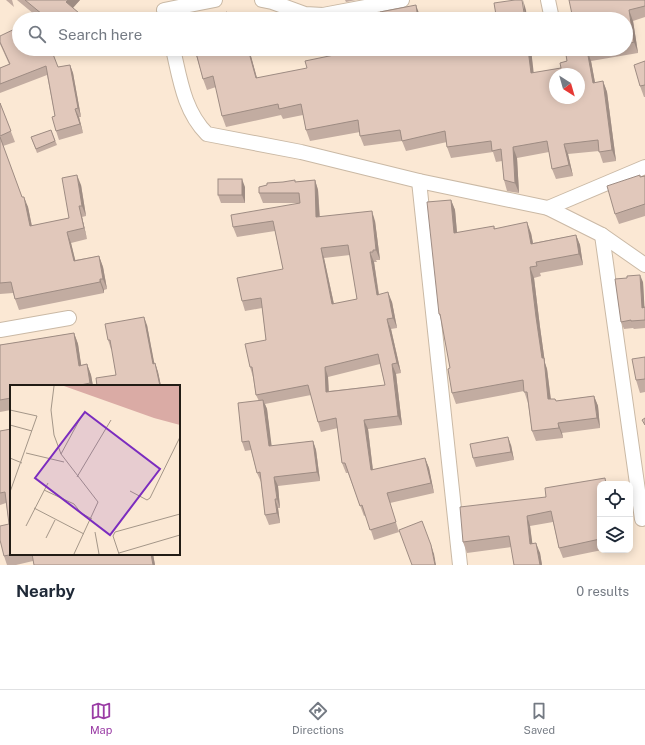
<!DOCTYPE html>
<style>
body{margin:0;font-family:"Public Sans",sans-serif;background:#f6f6f7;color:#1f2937}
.controls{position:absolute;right:12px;bottom:12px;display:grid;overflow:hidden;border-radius:8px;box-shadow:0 2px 10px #0003}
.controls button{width:36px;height:36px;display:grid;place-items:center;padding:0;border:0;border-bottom:1px solid #e0e1e3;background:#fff;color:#1f2937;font:20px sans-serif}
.compass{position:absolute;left:549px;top:68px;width:36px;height:36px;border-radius:50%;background:#fff;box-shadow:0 2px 10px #0003;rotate:143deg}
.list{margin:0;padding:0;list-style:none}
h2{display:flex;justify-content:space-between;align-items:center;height:52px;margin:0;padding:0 16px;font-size:17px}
h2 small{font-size:13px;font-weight:400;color:#747a83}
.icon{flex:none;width:22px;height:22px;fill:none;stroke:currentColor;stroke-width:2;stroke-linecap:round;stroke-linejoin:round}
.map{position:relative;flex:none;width:645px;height:565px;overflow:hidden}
.search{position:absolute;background:#fff;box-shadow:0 2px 10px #0003;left:12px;right:12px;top:12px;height:44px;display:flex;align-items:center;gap:10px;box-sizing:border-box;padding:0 14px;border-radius:22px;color:#747a83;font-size:15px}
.sheet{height:124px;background:#fff}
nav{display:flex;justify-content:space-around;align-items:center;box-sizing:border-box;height:56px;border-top:1px solid #e0e1e3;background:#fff;font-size:11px;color:#747a83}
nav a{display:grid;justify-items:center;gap:2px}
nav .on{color:#9a3ca5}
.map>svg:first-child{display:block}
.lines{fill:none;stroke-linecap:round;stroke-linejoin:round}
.street-casing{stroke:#cab9a5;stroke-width:16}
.street{stroke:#fff;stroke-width:14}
.wall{fill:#c2aca1;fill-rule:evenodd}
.shaded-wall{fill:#9e8c83}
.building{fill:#e1c8bb;stroke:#9e8c83;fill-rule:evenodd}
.inset-road{fill:none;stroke:#a49688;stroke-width:1}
.view{fill:#7b2cbf;fill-opacity:0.15;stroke:#7b2cbf;stroke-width:2}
.inset-edge{fill:none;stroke:#221c15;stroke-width:2}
</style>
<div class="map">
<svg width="645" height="565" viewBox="0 0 645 565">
<rect width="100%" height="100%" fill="#fbe8d4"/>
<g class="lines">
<g class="street-casing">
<g id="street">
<path d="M262 0 272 2 305 14 323 15 402 0"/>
<path d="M548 0 552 19"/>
<path d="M164 10 215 0"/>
<path d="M173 49C180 79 184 111 207 134L301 152 419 181 548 208 602 235 645 265"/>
<path d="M419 181 460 565"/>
<path d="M548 208 645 167"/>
<path d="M602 235 642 519"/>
<path d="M0 330 69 318"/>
</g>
</g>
<use href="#street" class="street"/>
</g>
<g class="wall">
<path d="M6 0H12L14 7Z"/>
<path d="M17 0H80L73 8 81 19H40Z"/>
<path d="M345 0H356L346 2Z"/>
<path d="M645 0V17L633 21 638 53 591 61 595 83 603 81 607 92 616 161 603 163 599 151 568 154 573 176 556 179 552 169 549 152 517 158 519 193 507 191 504 180 502 161 496 162 493 152 451 158 447 147V142L406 151 402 141 364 146 360 136V132L310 141 306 130 303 115 283 119 281 115 226 127 222 116 216 87 207 90 203 79 197 58 194 49H249L257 78 432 49H531L533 73 561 68 567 61 565 49H626V19H573Z"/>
<path d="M0 42 36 54 58 67 70 65 73 73 81 117H79L83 133 59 140 56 131 55 116 47 75 0 93V68L9 64 0 44Z"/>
<path d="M645 61V97H644L640 86Z"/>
<path d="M0 103 15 142 3 146 22 197 28 207 32 226 69 218 81 185 86 216 82 217 87 239 71 243 75 260 99 256 103 267 107 289 104 290V293L19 310 15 299 13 293 0 294Z"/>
<path d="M51 130 57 145 37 153 31 137Z"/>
<path d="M645 176V216L619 224 615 214 640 177Z"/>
<path d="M315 180 318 190 320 217 375 221 380 260H376L377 262H374L379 294 392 302 397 328 391 329 401 373 396 374 402 425 368 429 373 470 425 458 429 468 434 493 390 503 399 532 374 540 366 515 364 516 348 473H346L342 463 338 428 321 432 318 422 311 395 265 404 267 409 271 446 313 441 316 450 320 481 278 486 280 508H278L280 523 269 525 265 515 261 482 257 473 251 450 245 451 242 442 259 401 256 395 253 377 250 367 266 340 262 308 245 311 242 301 283 269 275 231 237 237 233 227 298 203H263L259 193 295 182ZM350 255 357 299 334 304 324 258ZM380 364 385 385 329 391 328 377Z"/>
<path d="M245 187V203H221L218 195Z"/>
<path d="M451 200 455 210 457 233 494 226 495 229 531 233 533 243 576 235 580 245 583 265 540 273 541 276 534 278 540 327 545 363 547 369 551 399H555L556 401 594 396 598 406 600 428 562 433 563 438 536 441 532 431 528 403 524 391 456 404 452 393 450 368 442 321 439 314Z"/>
<path d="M643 282 644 307H645V328L634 329 633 328 624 329 621 322Z"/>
<path d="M147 325 154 363H155L158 372 161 386H97L116 375 112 349H111L108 340Z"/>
<path d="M74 333 78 344 81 365 87 364 91 375 93 386H11V410L0 412V345L19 342Z"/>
<path d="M645 357V392L640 393 636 380Z"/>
<path d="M11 429V554H153L155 565H34L33 561 16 565H7L4 556 9 524 6 503 0 505V431Z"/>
<path d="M511 445 514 460 476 467 473 458Z"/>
<path d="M600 484V550H602L563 558 559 548 553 522 530 526 532 543 540 553 542 565H514L511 547 467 553 463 542 546 497Z"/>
</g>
<g class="shaded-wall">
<path d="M68 0H80L69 12 66 2Z"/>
<path d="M523 0 526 10 527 19H525Z"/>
<path d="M416 5 420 16V19H418Z"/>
<path d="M629 10 633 21 638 53 634 42Z"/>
<path d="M79 13 81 19H74Z"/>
<path d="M248 49H249L260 89 256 78Z"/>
<path d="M528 49H531L535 84 531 73Z"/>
<path d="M587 50 591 61 597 93 593 83Z"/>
<path d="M70 65 73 73 81 117 78 108Z"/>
<path d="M603 81 607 92 616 161 612 150Z"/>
<path d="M75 109 79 117 83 133Z"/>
<path d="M564 144 568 154 573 176 569 165Z"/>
<path d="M513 147 517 158 519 193 515 183Z"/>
<path d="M77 175 81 185 86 216 82 206Z"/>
<path d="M242 179 245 187V203L242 195Z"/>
<path d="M315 180 318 190 320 227 316 217Z"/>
<path d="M24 197 28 207 34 237 30 226Z"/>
<path d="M451 200 455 210 458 244 454 233Z"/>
<path d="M79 206 82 217 87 239 84 228Z"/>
<path d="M372 211 375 221 380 260 376 250Z"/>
<path d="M527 222 531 233 535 254 531 244Z"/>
<path d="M67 232 71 243 78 271 74 261Z"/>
<path d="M576 235 580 245 583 265 579 254Z"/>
<path d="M321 248 324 258 336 314 332 304Z"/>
<path d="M370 252 374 262 380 304 377 295Z"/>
<path d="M99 256 103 267 107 289 103 279Z"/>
<path d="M530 267 534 278 540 327 545 363 547 369 552 410 548 399 536 317Z"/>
<path d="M640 275 643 282 645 315 642 308Z"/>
<path d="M100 279 104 290V293L100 282Z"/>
<path d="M388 292 392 302 397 328 393 318Z"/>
<path d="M144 317 147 325 156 372 153 364Z"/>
<path d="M387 319 391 329 401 373 397 363Z"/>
<path d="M74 333 78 344 83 377 79 366Z"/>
<path d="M155 363 158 372 161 386H160Z"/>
<path d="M87 364 91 375 93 386H91L90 383Z"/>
<path d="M392 364 396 374 402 425 398 416Z"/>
<path d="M325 367 328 377 329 402 326 392Z"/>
<path d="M594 396 598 406 600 428 597 418Z"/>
<path d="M263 400 267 409 273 456 269 446Z"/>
<path d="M364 420 368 429 374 480 371 470Z"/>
<path d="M558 423 562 433 563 438 559 428Z"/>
<path d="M508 437 511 445 514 460 511 452Z"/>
<path d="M313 441 316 450 320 481 317 472Z"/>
<path d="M425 458 429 468 434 493 431 483Z"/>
<path d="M274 477 278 486 280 508 277 499Z"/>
<path d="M275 499 278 508 280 523 277 513Z"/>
<path d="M527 516 530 526 534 555 530 544Z"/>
<path d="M536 543 540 553 542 565H540Z"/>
<path d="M431 545 434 554 436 565H435Z"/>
<path d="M151 554H153L155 565H153Z"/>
</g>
<g class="building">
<path d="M25 0H68L66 2 79 13 74 19H48Z"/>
<path d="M515 0H522L525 19H472L496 15 494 3Z"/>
<path d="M569 0H645V6L629 10 634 42 626 44V19H573Z"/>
<path d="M416 5 418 19H381L380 12Z"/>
<path d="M227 12 229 19H206Z"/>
<path d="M19 27V49H34L36 54 43 52 42 49H51L58 67 70 65 78 108 75 109 80 124 56 131 52 117 55 116 46 66 0 84V68L10 64 0 42V36Z"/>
<path d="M195 49H248L256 78 307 68 305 61 334 55 333 49H423L424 51 432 49H528L531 73 561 68 560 63 567 61 565 49H594L587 50 593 83 603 81 612 150 599 152 598 140 564 144 569 165 552 169 547 141 513 147 515 183 504 180 501 149 492 151 491 141 447 147 445 131 402 141 400 130 360 136 358 120 306 130 301 104 279 109 278 104 222 116 213 76 203 79ZM555 74H579V98H555Z"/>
<path d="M645 61V85L640 86 634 65Z"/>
<path d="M0 103 11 131 0 136Z"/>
<path d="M51 130 55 141 36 149 31 137Z"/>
<path d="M0 137 22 197H24L30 226 69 218 62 178 77 175 82 206H79L84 228 67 232 74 261 99 256 103 279H100V282L15 299 11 282 0 283Z"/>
<path d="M640 175V177L645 176V204L615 214 607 186Z"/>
<rect x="218" y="179" width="24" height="16"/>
<path d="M295 180V182L315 180 316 217 372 211 376 250H373V252H370L377 295 388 292 393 318 387 319 397 363 392 364 398 416 364 420 371 470 425 458 431 483 387 493 396 522 370 530 362 505 360 506 345 463H342L336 418 318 422 308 385 256 395 252 367H250L245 344 266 340 261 298 242 301 237 278 283 269 273 221 233 227 231 215 300 203 299 193H259V187L267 185V183L283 182ZM348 245 357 299 332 304 321 248ZM378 354 385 385 326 392 325 367Z"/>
<path d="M451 200 454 233 494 226V229L527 222 531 244 576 235 579 254 536 262 537 266 530 267 536 317 542 358H544L548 399H555L556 401 594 396 597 418 558 423 559 428 532 431 527 392H524L523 380 452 393 448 369 450 368 440 314H439L427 202Z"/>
<path d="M640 275 642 308 645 307V320L631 321V320L621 322 615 279 627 278V276Z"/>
<path d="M144 317 153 364 155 363 160 386H97L96 378 116 375 110 340H108L105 324Z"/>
<path d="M74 333 79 366 87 364 90 383 76 386H11V398L0 400V345L19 342Z"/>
<path d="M645 357V379L636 380 632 359Z"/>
<path d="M263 400 269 446 313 441 317 472 274 477 277 499H275L277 513 265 515 260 472 257 473 249 441 242 442 238 403Z"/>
<path d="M645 418V425L642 420Z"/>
<path d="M11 429V554H14L4 556 0 540V526L9 524 5 492 0 493V431Z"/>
<path d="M508 437 511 452 473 458 470 444Z"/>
<path d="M605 478 606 484H600V503H599L600 506V539L559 548 551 511 527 516 530 544 536 543 540 565H514L509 536 463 542 460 507 546 497 545 488Z"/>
<path d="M422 521 431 545 435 565H412L399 530Z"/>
<path d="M32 554H151L153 565H34Z"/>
</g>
<g transform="translate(10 385)">
<rect width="170" height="170" fill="#fbe8d4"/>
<path d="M54 1H170V40L144 33Z" fill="#daaba5"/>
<path class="inset-road" d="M44 1 41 25 44 50 51 69 88 117 64 169M0 25 27 31 0 107M0 40 22 46M16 68 54 77M51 69 71 32M0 73 12 78M67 92 101 35M34 105 64 119 71 128 82 134M120 106 137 115 140 113 170 52M24 123 74 149M16 141 38 98M85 147 89 169M36 153 45 135M109 168 170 150M109 169 103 151 105 147 170 129"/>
<path class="view" d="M75 27 150 84 100 150 25 93Z"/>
<rect width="170" height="170" class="inset-edge"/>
</g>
</svg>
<div class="controls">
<button><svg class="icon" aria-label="locate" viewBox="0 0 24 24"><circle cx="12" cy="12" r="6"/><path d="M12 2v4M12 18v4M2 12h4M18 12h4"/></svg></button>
<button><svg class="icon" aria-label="layers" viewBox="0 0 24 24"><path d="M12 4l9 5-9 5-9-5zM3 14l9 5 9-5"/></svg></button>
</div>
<svg class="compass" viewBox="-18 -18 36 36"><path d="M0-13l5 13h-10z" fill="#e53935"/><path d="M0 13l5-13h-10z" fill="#747a83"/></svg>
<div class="search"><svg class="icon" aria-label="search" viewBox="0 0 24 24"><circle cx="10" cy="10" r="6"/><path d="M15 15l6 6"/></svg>Search here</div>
</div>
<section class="sheet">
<h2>Nearby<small>0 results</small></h2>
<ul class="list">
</ul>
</section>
<nav>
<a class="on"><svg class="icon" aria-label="map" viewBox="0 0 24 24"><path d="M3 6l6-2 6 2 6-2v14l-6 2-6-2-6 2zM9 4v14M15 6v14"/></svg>Map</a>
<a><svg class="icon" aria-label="directions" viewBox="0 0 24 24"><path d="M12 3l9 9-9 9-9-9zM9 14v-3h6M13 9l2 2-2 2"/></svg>Directions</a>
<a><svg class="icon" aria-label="saved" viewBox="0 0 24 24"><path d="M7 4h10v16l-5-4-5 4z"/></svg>Saved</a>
</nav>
